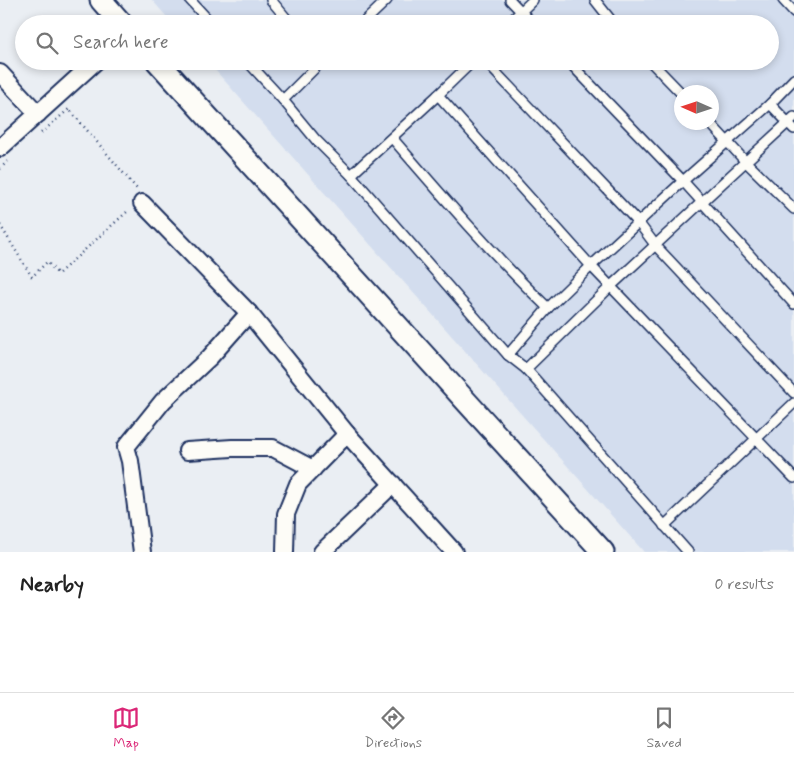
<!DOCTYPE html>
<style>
body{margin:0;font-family:Mynerve,sans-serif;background:#f2f2f2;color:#222}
.compass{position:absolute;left:674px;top:85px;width:45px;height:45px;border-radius:50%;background:#fff;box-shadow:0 2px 8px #0003;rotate:273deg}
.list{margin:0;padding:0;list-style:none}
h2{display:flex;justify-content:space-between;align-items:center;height:65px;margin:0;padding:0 20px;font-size:21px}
h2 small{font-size:16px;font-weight:400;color:#767676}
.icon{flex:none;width:28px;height:28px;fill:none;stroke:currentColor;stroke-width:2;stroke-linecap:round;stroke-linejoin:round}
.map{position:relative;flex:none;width:794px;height:552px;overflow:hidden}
.search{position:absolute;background:#fff;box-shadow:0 2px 8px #0003;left:15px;right:15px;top:15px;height:55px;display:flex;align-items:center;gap:12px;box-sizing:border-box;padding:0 18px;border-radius:28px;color:#767676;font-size:19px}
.sheet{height:140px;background:#fff}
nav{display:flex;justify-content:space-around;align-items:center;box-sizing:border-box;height:70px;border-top:1px solid #e0e0e0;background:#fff;font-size:14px;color:#767676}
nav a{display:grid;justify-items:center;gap:2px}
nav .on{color:#db2777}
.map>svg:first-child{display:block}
.built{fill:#d3ddee;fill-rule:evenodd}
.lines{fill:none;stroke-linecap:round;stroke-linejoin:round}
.service-casing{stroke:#1b2f5e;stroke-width:12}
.minor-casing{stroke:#1b2f5e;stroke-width:20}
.tertiary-casing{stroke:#1b2f5e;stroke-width:25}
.path{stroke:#1b2f5e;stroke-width:2.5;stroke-dasharray:1 4;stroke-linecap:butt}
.service{stroke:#fdfcf7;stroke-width:9}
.minor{stroke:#fdfcf7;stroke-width:16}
.tertiary{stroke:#fdfcf7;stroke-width:21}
</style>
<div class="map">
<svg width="794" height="552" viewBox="0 0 794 552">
<rect width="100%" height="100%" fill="#eaeef3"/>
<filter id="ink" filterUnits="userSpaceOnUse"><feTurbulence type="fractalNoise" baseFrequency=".02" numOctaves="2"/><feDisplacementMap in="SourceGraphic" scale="10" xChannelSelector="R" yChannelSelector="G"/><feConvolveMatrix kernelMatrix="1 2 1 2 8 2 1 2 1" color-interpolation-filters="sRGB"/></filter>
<g filter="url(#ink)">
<path class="built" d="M152 0H794V552H644L207 61H770V24H173ZM682 92H712V122H682Z"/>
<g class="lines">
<g class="service-casing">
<g id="service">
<path d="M190 0 212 24"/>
<path d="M271 0 291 24"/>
<path d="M510 0 533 24"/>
<path d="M595 0 614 24"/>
<path d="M783 0 794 12"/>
<path d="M362 24 387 0"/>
<path d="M508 24 533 0"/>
<path d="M247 61 283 100 316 140 351 175 508 355"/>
<path d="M473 61 438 95 591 266 794 478"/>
<path d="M485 61 638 222 656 246 794 393"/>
<path d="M568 61 683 181 794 304"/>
<path d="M650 61 682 94"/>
<path d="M283 100 322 61"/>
<path d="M770 104 794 129"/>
<path d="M709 122 746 162 794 209"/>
<path d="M393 139C443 197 493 255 548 308"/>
<path d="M351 175 438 95"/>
<path d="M526 369 611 286 794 117"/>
<path d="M664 526 794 403"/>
<path d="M688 552 526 369 508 355 548 308 591 266 683 181 770 104 794 79"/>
</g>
</g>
<g class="minor-casing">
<g id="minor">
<path d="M0 73 38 114"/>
<path d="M0 148 96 61"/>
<path d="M142 203 249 313 347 434 454 552"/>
<path d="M187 451 232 448H273L313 469"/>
<path d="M142 552 130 461 126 447 163 401 210 357 249 313"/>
<path d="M285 552 286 514 298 484 347 434"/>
<path d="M322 552 393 484"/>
</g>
</g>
<g class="tertiary-casing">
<g id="tertiary">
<path d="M101 0 122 24"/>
<path d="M157 61 603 552"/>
</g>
</g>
<g class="path">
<path d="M41 133 69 109 137 189"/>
<path d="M0 169 8 161"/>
<path d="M0 225 32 277 47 262 58 274 129 210"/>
</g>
<use href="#service" class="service"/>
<use href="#minor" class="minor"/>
<use href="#tertiary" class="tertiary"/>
</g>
</g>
</svg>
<svg class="compass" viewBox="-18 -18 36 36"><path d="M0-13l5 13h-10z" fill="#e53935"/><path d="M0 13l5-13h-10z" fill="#767676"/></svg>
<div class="search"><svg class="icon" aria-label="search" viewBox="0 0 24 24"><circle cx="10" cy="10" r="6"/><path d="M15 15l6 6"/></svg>Search here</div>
</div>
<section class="sheet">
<h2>Nearby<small>0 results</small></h2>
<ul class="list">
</ul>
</section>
<nav>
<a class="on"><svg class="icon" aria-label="map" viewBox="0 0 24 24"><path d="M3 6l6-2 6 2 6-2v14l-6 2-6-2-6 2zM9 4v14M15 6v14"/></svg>Map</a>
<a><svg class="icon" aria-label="directions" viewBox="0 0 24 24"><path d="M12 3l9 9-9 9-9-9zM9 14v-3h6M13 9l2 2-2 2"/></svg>Directions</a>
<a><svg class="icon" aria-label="saved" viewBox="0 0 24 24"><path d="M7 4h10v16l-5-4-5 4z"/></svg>Saved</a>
</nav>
